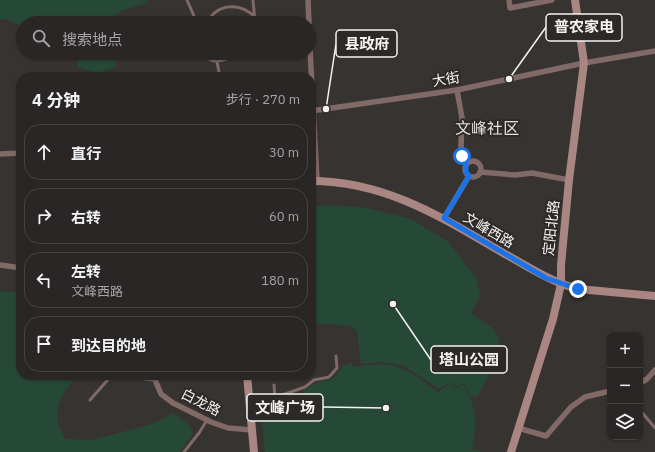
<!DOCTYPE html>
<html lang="zh">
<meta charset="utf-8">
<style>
body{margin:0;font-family:"IBM Plex Sans","Noto Sans SC",sans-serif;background:#312e2d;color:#f1f3f6}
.controls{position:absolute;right:12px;bottom:12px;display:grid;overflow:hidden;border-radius:8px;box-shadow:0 1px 3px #0004}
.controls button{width:36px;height:36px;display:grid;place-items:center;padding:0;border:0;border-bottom:1px solid #454342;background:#292625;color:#f1f3f6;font:20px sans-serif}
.stop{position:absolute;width:12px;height:12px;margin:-9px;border:3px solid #1a73e8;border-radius:50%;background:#fff}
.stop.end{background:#1a73e8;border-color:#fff;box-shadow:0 1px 4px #0008}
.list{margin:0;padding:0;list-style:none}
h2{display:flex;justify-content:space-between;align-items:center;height:52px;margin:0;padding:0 16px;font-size:17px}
h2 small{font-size:13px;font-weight:400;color:#a5a5a7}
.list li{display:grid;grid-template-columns:26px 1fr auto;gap:12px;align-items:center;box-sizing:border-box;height:56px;margin:0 8px 8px;padding:0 8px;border:1px solid #454342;border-radius:16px}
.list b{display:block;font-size:15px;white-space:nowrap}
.list p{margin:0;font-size:13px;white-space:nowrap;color:#a5a5a7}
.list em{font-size:13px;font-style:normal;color:#a5a5a7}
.icon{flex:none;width:22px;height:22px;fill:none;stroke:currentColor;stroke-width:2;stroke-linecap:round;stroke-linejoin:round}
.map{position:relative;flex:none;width:655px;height:452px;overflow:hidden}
.search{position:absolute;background:#292625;box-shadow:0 1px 3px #0004;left:16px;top:16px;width:300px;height:44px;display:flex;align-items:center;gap:10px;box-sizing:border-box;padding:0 14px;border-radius:22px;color:#a5a5a7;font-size:15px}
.panel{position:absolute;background:#292625;box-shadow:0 1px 3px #0004;left:16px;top:72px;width:300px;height:308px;border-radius:16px}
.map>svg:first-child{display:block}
.green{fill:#264836}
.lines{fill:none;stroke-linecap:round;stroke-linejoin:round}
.lane{stroke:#806966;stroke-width:3}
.street{stroke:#806966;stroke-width:5.5}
.secondary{stroke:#aa8682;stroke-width:8}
.route{stroke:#1a73e8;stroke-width:5}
.labels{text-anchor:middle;stroke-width:4;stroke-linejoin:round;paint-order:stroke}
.street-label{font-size:14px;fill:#f5f3f2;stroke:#2d2928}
.quarter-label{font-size:16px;fill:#e5dfdd;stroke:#2d2928}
.leader{fill:none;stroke:#f5f3f2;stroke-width:1.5}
.callout-dot{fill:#f5f3f2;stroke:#2d2928;stroke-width:1.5}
.callout{fill:#2d2928;stroke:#f5f3f2;stroke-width:1.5}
.callout-label{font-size:15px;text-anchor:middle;font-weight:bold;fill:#f5f3f2}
</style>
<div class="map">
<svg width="655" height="452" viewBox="0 0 655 452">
<rect width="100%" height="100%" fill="#373331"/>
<g class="green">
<path d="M0 0H148L147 3 123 10 115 15V23H23V27L6 19 0 20Z"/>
<path d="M76 53H118L115 67 98 73 78 67Z"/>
<path d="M331 205 367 208 411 219 447 241 476 277 480 295 471 313C478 319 488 323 494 330 509 345 486 380 478 396L471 397 464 384 455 386 451 382 439 389 402 365 379 362 361 364 357 331 350 326 311 323V207Z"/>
<path d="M0 291 21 293V375H77C59 398 50 411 65 439L92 440 155 423 173 413 189 425 193 434 180 452H0Z"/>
<path d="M352 363 353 367C394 359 406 368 438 392L451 383 455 388 464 385C477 413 478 419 472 449L482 452H265L261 409 267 407 274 418 307 404 303 391 317 382 333 379 343 366Z"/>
</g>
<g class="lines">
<g class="lane">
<path d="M187 0 197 23"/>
<path d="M253 0 255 23"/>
<path d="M207 23C217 3 240 2 255 17L234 23"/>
<path d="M203 53C212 67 226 60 238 53"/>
<path d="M217 62 220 77"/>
<path d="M139 375 145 379 154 380"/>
<path d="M274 385 275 399"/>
<path d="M90 400 112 375"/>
<path d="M251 406 305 387 314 380 329 377 337 368 336 356"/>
<path d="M640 410 655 428"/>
<path d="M184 452 199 433 207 420"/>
</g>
<g class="street">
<path d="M308 0 309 23"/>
<path d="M509 0 510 8 552 0"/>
<path d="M309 30 317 181"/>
<path d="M457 90 462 118 461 147 466 165"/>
<path d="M311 111 457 90 584 63 655 51"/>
<path d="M0 154 21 153"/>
<circle cx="473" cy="169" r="8"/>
<path d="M480 172 515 175 532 173 569 180"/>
<path d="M444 218 469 176"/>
<path d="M0 265 21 268"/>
<path d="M153 375 161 394 173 403 211 422 228 428 252 430"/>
<path d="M640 383 647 379 655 370"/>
<path d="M518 428 546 436 571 407 585 397 610 391"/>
</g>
<g class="secondary">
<path d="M311 181C386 181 443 218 505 254 529 267 551 282 578 289L655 296"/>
<path d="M247 375 254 452"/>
<path d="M511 452 553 319 561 284V265L569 180 584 63 575 0"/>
</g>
</g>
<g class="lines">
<path class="route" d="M462 156 466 165V172L469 176 444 218 546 278 578 289"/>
</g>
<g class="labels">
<g class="street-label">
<text transform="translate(446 79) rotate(-10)" y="5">大街</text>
<text transform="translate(551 228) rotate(-84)" y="5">定阳北路</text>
<text transform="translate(489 230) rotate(30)" y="5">文峰西路</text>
<text transform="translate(201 402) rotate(27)" y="5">白龙路</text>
</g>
<g class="quarter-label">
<text x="487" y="134">文峰社区</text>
</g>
</g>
<path class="leader" d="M509 79L546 27M326 109L336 44M393 304L431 360M386 408L323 407"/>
<g class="callout-dot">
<circle cx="509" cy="79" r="4"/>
<circle cx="326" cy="109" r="4"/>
<circle cx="393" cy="304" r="4"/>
<circle cx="386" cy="408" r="4"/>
</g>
<g class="callout">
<rect x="546" y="14" width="76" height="27" rx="4"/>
<rect x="336" y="30" width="61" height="27" rx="4"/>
<rect x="431" y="346" width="76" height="27" rx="4"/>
<rect x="247" y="394" width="76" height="27" rx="4"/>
</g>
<g class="callout-label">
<text x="584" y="32">普农家电</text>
<text x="367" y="49">县政府</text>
<text x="469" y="365">塔山公园</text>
<text x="285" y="413">文峰广场</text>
</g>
</svg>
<div class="controls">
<button>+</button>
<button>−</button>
<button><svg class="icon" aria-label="layers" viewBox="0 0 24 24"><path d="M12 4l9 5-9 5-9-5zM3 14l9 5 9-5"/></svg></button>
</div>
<div class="stop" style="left:462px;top:156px"></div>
<div class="stop end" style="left:578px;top:289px"></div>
<div class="search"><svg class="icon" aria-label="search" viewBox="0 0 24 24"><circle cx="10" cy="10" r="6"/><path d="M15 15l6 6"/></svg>搜索地点</div>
<section class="panel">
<h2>4 分钟<small>步行 · 270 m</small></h2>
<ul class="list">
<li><svg class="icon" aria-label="ahead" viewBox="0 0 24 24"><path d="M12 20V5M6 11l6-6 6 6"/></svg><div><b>直行</b></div><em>30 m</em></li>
<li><svg class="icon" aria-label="right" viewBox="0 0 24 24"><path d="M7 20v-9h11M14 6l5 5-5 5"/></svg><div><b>右转</b></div><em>60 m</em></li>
<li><svg class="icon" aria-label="left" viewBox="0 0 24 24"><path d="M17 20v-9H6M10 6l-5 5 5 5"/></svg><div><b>左转</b><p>文峰西路</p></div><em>180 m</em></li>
<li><svg class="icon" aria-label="arrive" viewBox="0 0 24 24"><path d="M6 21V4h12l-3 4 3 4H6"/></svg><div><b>到达目的地</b></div></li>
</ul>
</section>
</div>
